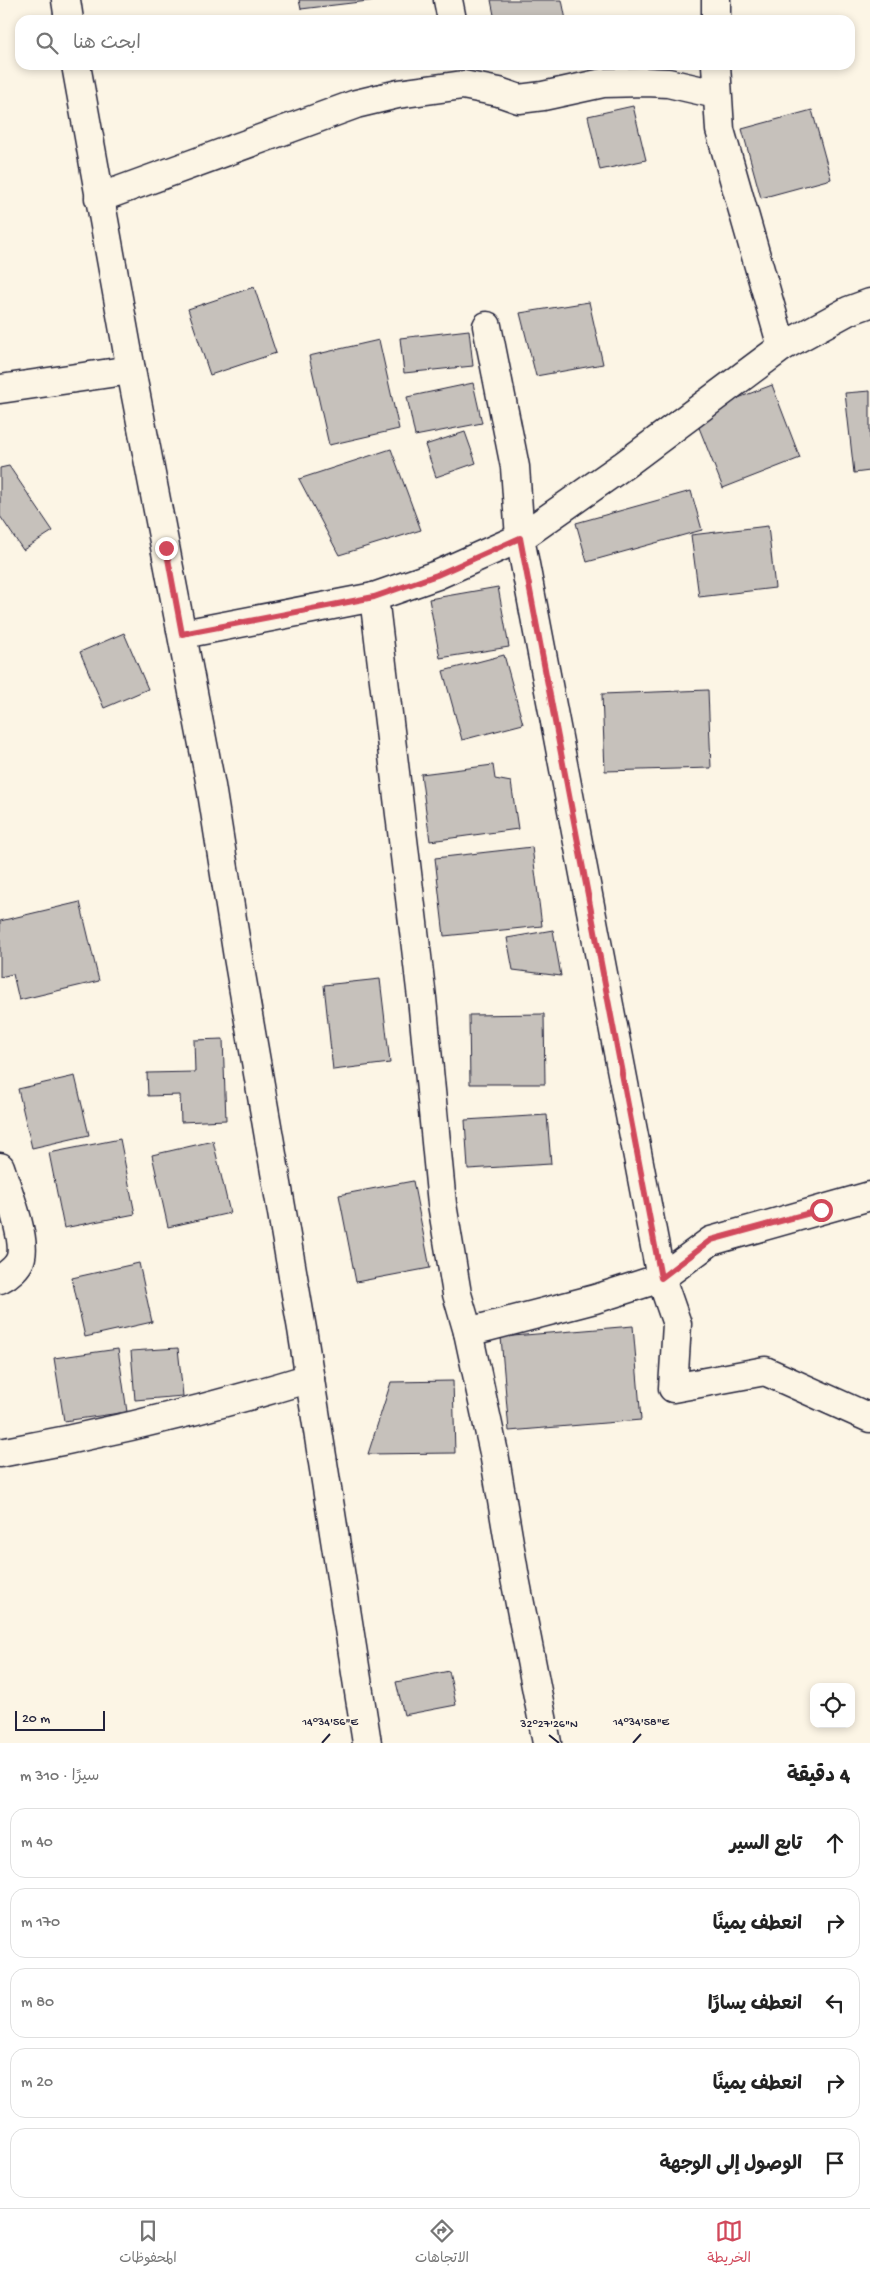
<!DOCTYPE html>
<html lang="ar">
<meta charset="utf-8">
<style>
body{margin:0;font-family:"Gochi Hand","Playpen Sans Arabic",sans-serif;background:#f2f2f2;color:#222;direction:rtl}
.controls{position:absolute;right:15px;bottom:15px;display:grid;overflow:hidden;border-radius:10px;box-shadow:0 2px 8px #0003}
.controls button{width:45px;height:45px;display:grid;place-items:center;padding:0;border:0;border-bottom:1px solid #e0e0e0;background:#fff;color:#222;font:25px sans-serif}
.scale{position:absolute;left:15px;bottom:12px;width:90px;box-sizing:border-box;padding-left:5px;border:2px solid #22223b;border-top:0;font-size:14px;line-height:18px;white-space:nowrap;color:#22223b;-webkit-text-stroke:4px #fcf5e5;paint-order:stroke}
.stop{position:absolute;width:15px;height:15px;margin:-11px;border:4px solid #d1495b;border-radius:50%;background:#fff}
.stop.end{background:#d1495b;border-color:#fff;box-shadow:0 1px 5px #0008}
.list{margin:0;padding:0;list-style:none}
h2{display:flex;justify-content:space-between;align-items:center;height:65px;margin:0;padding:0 20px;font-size:21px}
h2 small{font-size:16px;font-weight:400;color:#767676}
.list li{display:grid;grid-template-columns:32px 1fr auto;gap:15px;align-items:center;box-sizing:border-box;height:70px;margin:0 10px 10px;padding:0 10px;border:1px solid #e0e0e0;border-radius:15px}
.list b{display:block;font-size:19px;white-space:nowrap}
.list em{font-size:16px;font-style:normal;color:#767676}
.icon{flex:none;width:28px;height:28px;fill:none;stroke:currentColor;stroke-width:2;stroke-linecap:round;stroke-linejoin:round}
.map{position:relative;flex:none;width:870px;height:1743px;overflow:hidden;direction:ltr}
.search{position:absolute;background:#fff;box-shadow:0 2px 8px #0003;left:15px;right:15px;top:15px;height:55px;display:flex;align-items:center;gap:12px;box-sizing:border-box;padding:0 18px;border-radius:15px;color:#767676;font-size:19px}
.sheet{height:465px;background:#fff}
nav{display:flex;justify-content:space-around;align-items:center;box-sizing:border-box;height:70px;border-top:1px solid #e0e0e0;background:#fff;font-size:14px;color:#767676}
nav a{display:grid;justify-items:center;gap:2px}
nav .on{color:#d1495b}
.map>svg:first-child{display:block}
.building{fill:#c6c1bb;stroke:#22223b}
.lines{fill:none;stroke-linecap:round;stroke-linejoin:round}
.minor-casing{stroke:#22223b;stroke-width:31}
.minor{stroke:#fcf5e5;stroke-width:28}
.route{stroke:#d1495b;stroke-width:6}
.ticks{fill:none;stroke:#22223b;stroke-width:2}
.ticks-label{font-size:12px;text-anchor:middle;fill:#22223b;stroke:#fcf5e5;stroke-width:5;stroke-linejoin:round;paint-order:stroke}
</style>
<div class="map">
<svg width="870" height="1743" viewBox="0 0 870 1743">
<rect width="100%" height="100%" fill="#fcf5e5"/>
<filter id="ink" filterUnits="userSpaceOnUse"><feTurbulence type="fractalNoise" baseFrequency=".02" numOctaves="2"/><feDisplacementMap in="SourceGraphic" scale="10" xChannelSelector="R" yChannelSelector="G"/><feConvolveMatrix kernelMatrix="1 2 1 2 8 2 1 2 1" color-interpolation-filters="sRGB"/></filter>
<g filter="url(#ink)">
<g class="building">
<path d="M299 0H377L301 9Z"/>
<path d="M491 0H562L566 20H495Z"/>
<path d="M633 106 646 160 600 170 588 116Z"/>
<path d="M812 110 831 179 761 198 742 129Z"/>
<path d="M254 287 276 353 210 375 188 309Z"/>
<path d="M589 302 603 364 536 376 520 313Z"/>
<path d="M469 330 473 366 404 373 400 338Z"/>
<path d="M379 340 399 429 329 445 309 356Z"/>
<path d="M473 383 482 423 415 436 407 397Z"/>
<path d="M772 385 800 458 723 488 694 415Z"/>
<path d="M870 391V471L854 473 845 393Z"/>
<path d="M465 432 476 463 436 477 425 445Z"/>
<path d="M391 449 421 530 339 555 299 479Z"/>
<path d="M9 466 53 531 23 550 0 516V468Z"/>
<path d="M691 491 702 530 587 562 576 523Z"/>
<path d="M768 526 775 588 699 597 691 535Z"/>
<path d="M498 587 509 647 440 658 429 599Z"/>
<path d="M124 633 148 689 104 708 80 652Z"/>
<path d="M504 655 523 724 462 740 443 671Z"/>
<path d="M708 690 711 768 605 771 602 694Z"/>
<path d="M493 765 495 779 511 782 518 829 430 841 421 774Z"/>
<path d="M532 847 542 926 444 936 435 858Z"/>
<path d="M80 902 99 981 19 1000 13 974 0 977V921Z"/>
<path d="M553 930 561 976 513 970 507 938Z"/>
<path d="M380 979 390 1063 333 1070 324 985Z"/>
<path d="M544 1014 545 1084H470L469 1015Z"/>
<path d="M223 1039 226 1120 181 1122 180 1095 148 1096 147 1073 195 1072 194 1040Z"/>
<path d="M75 1076 89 1135 32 1148 18 1089Z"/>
<path d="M547 1115 551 1164 468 1169 465 1120Z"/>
<path d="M120 1139 135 1214 64 1228 49 1153Z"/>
<path d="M213 1141 230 1213 168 1227 152 1155Z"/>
<path d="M413 1181 430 1268 356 1282 339 1195Z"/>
<path d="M139 1263 152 1322 85 1337 72 1278Z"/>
<path d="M633 1326 641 1420 509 1431 501 1337Z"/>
<path d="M178 1348 183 1396 135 1400 131 1351Z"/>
<path d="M118 1349 127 1412 64 1421 54 1358Z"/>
<path d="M453 1381 455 1453 368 1454 391 1382Z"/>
<path d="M449 1671 456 1705 404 1715 396 1682Z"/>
</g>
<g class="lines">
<g class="minor-casing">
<g id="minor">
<path d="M66 0 69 20"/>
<path d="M448 0 452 20"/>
<path d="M716 20V0"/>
<path d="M76 65 131 370 211 786 238 957 302 1329 367 1743"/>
<path d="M716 65 720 130 782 347"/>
<path d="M99 198 356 104 398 94 463 85 499 92 519 99 543 96 603 83 646 82 668 83 716 94"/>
<path d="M487 326 515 467 520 538 661 1278 677 1324 673 1388 765 1371 870 1418"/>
<path d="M0 389 131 370"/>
<path d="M374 597 422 998 442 1204 457 1294 468 1332 494 1453 515 1578 547 1743"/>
<path d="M183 634 374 597 437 575 520 538 624 465 782 347 848 311 870 303"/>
<path d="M0 1167C7 1189 26 1236 21 1257 19 1266 8 1275 0 1279"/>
<path d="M468 1332 595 1299 661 1278 711 1241 870 1196"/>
<path d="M0 1453C105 1434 208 1409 310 1378"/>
</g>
</g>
<use href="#minor" class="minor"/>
</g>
</g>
<g class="lines" filter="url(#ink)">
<path class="route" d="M166 548 182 634 374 597 437 575 520 538 661 1278 711 1240 821 1210"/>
</g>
<path class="ticks" d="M549 1735 559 1743M322 1743 330 1734M633 1743 641 1734"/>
<g class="ticks-label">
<text x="330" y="1725">14°34'56"E</text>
<text x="641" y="1725">14°34'58"E</text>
<text x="549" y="1727">32°27'26"N</text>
</g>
</svg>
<div class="controls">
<button><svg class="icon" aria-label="locate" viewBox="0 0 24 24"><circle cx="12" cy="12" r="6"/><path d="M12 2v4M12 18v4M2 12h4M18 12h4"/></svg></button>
</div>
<div class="scale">20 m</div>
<div class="stop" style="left:821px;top:1210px"></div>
<div class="stop end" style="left:166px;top:548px"></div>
<div class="search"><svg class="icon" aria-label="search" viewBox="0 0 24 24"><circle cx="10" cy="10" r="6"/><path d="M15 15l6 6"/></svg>ابحث هنا</div>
</div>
<section class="sheet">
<h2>4 دقيقة<small>سيرًا · 310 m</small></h2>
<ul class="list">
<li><svg class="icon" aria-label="ahead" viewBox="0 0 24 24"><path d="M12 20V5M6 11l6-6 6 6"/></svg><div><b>تابع السير</b></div><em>40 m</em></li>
<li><svg class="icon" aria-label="right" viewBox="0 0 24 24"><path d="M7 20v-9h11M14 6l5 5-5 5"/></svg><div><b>انعطف يمينًا</b></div><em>170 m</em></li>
<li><svg class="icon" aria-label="left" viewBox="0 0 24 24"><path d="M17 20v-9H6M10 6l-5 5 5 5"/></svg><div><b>انعطف يسارًا</b></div><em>80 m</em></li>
<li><svg class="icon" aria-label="right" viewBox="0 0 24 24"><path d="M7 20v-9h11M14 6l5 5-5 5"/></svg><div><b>انعطف يمينًا</b></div><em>20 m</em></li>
<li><svg class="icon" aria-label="arrive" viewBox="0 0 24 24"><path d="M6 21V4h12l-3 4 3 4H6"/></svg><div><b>الوصول إلى الوجهة</b></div></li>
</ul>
</section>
<nav>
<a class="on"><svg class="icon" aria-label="map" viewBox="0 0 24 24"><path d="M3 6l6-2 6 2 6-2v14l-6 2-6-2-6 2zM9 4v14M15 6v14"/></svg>الخريطة</a>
<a><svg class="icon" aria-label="directions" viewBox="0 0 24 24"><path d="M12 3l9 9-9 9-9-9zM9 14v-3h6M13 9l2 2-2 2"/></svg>الاتجاهات</a>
<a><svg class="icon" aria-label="saved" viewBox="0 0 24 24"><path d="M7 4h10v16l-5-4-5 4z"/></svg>المحفوظات</a>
</nav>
